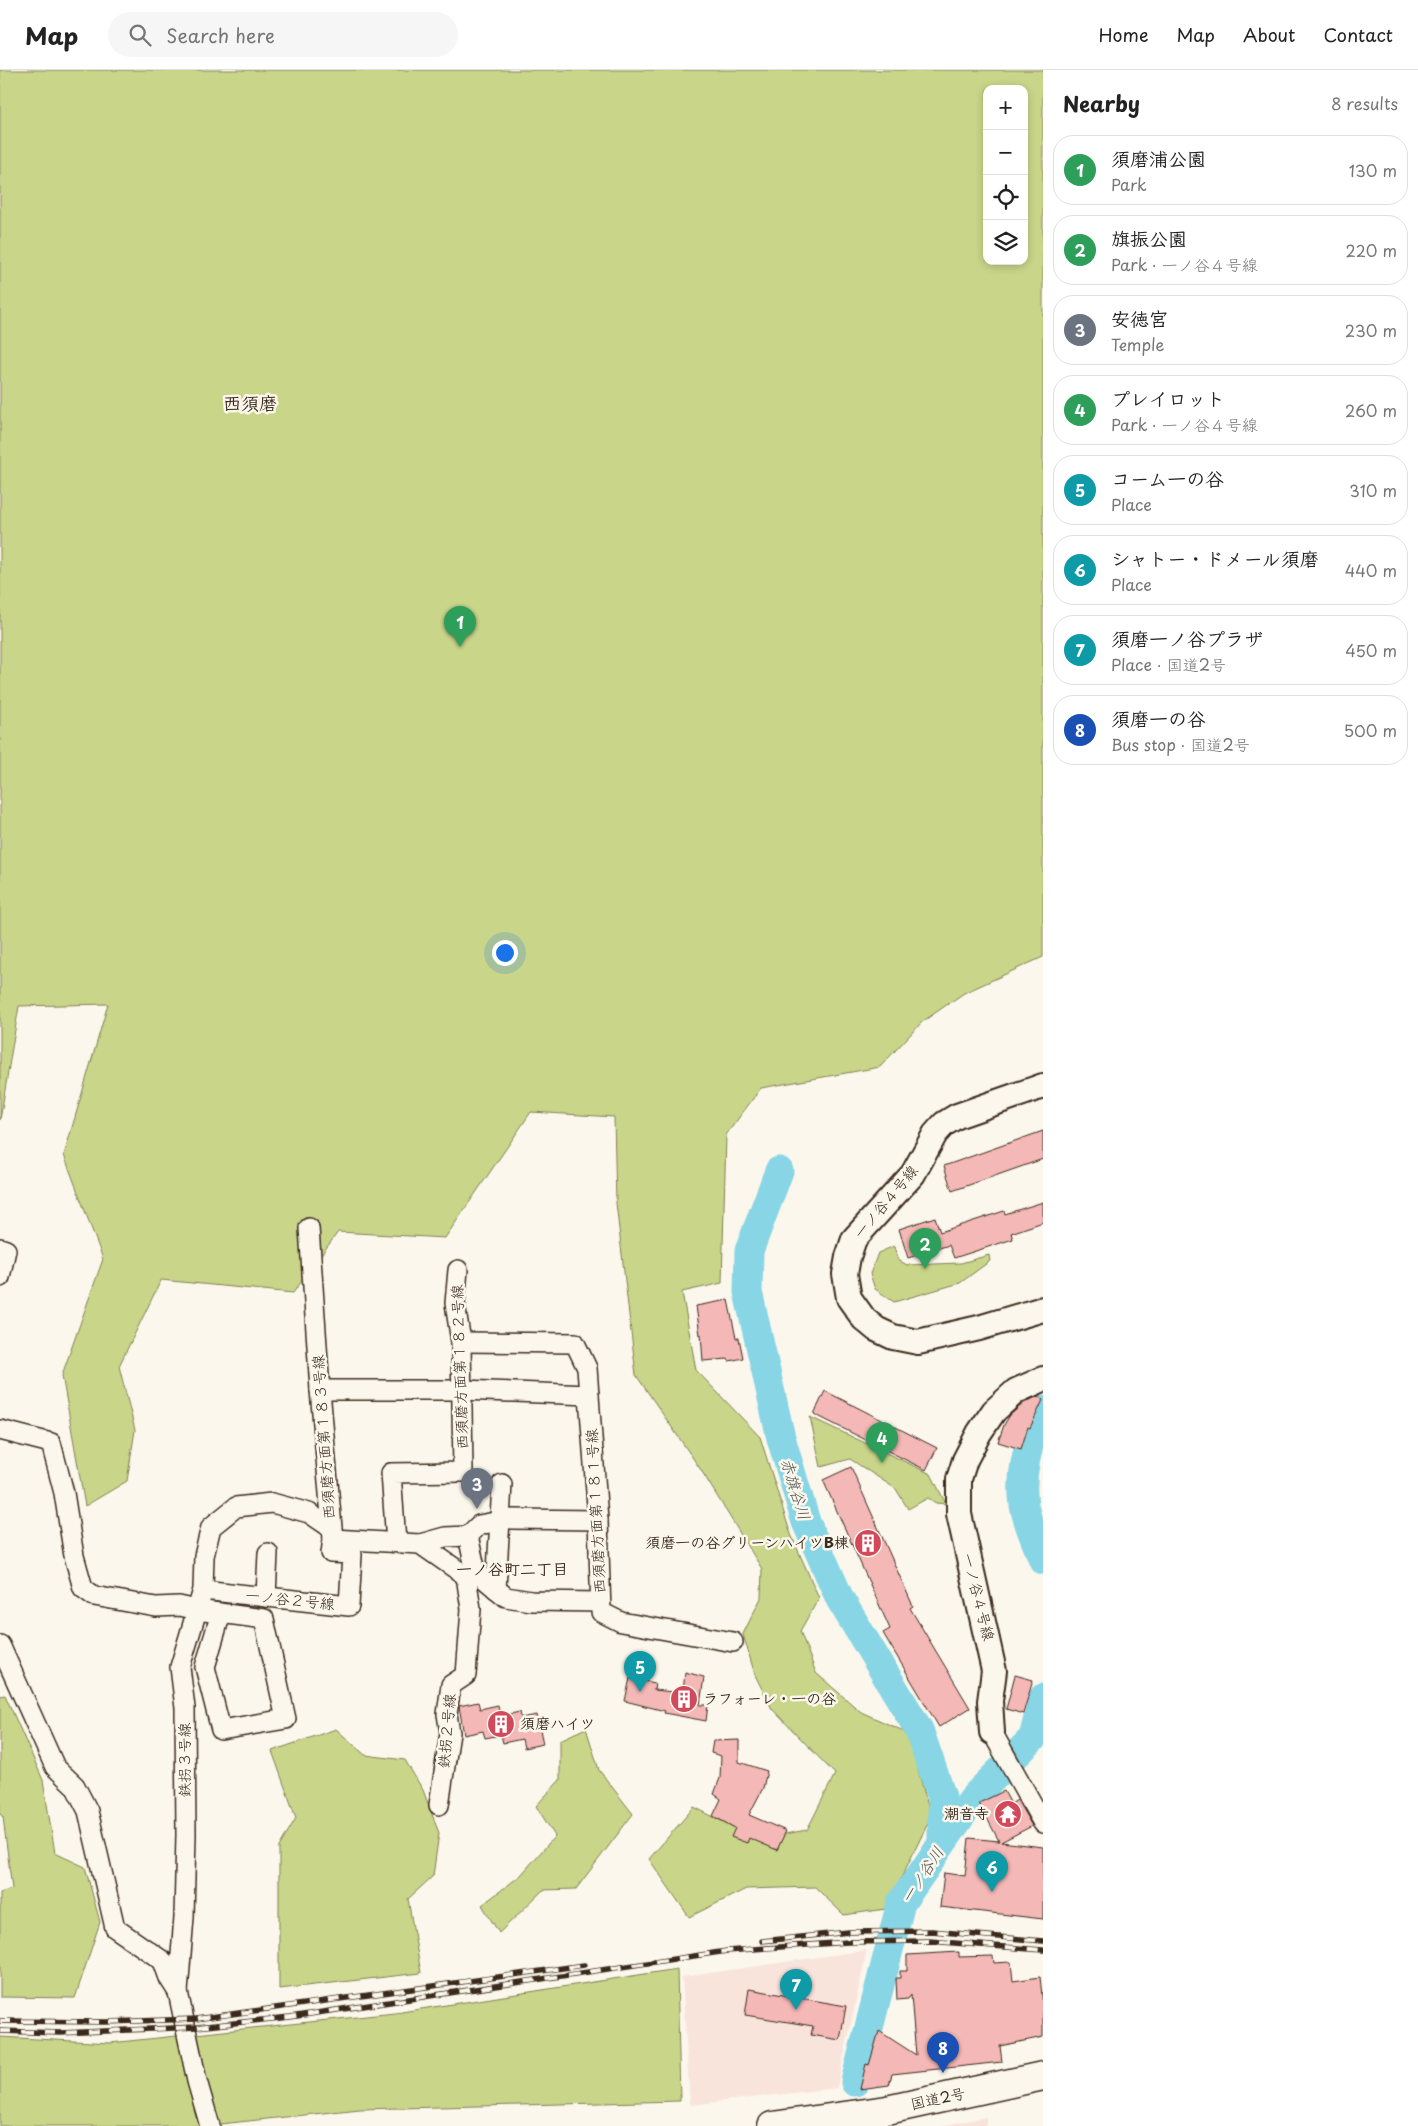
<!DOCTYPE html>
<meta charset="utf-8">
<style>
body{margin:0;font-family:"Playpen Sans","Klee One",sans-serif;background:#f6f6f6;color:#222}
.controls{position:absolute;right:15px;top:15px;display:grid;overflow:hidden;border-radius:10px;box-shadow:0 2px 8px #0003}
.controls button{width:45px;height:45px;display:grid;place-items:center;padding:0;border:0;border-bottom:1px solid #e0e0e0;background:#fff;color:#222;font:25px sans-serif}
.you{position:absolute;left:504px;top:882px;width:18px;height:18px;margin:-12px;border:4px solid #fff;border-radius:50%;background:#1a73e8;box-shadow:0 0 0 8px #1a73e833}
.badge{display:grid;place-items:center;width:32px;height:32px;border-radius:50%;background:#2563eb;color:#fff;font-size:16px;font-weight:700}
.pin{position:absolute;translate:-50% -41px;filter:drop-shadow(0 1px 2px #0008)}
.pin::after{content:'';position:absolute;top:26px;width:18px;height:15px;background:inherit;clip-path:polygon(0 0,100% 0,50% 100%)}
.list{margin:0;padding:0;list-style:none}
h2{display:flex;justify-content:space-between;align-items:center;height:65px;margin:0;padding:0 20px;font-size:21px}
h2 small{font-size:16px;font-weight:400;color:#767676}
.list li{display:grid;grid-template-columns:32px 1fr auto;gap:15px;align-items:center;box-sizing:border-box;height:70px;margin:0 10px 10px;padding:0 10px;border:1px solid #e0e0e0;border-radius:20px}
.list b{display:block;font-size:19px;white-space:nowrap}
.list p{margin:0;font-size:16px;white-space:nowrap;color:#767676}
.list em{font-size:16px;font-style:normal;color:#767676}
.icon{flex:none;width:28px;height:28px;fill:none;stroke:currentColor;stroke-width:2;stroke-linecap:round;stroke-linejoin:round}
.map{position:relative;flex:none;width:1043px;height:2056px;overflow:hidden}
header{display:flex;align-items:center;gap:30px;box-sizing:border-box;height:70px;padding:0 25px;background:#fff;border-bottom:1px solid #e0e0e0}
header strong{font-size:24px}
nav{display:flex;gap:28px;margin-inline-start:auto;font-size:18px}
.search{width:350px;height:45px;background:#f6f6f6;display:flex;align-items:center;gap:12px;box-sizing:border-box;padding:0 18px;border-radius:28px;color:#767676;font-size:19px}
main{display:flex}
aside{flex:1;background:#fff}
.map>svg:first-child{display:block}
.built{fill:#f9e4dc}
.green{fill:#c9d589;stroke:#828054;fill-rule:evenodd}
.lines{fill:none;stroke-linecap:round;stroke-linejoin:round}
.river{stroke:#87d5e5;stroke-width:29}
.building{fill:#f4b8b6;stroke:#3b2a1e}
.minor-casing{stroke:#3b2a1e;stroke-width:22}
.tertiary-casing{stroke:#3b2a1e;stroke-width:28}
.trunk-casing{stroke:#3b2a1e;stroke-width:31}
.minor{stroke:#fbf7ec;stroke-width:19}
.tertiary{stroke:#fbf7ec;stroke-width:24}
.trunk{stroke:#fbf7ec;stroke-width:28}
.rail-casing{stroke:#3b2a1e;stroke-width:5.5}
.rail{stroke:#fbf7ec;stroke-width:4;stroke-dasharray:11;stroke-linecap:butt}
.labels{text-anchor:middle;stroke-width:5;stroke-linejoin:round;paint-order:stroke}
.street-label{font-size:15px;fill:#3b2a1e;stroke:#fbf7ec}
.poi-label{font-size:15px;font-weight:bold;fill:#3b2a1e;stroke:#fbf7ec;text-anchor:end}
.water-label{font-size:16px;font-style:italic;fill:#4e5550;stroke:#fbf7ec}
.neighbourhood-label{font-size:16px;font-weight:bold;fill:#3b2a1e;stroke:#fbf7ec}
.quarter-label{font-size:18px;font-weight:bold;fill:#3b2a1e;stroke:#fbf7ec}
</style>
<header>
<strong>Map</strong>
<div class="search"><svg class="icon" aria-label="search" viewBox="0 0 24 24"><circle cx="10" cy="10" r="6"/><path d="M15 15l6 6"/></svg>Search here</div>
<nav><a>Home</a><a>Map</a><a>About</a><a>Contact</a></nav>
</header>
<main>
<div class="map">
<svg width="1043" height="2056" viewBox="0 0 1043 2056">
<rect width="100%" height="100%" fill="#fbf7ec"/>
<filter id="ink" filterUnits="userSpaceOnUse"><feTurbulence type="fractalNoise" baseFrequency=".02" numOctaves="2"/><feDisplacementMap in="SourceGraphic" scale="10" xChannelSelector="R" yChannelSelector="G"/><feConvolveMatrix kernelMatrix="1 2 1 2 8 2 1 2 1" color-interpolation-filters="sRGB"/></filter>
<g filter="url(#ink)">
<g class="built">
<path d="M867 1880 837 2018 690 2035 682 1907Z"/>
<path d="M986 2047V2056H941Z"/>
</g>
<g class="green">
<path d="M0 0H1043V887L964 923 922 952 880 997 761 1018 726 1065 722 1213 682 1222 696 1300 760 1367 790 1462 819 1528 800 1561 816 1603 861 1642 908 1663 931 1747 886 1839 844 1845 815 1817 746 1819 689 1847 649 1789 694 1737 757 1769 807 1760 835 1704 772 1639 755 1605 743 1564 761 1528 762 1499 701 1400 636 1305 616 1133 614 1047 531 1042 445 1168 338 1162 293 1223 161 1210 119 1296 135 1360 127 1411 85 1436 62 1305 103 1189 64 1085 108 934 19 936 0 1050ZM987 19H1024V191H987Z"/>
<path d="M894 1176 898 1190 907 1195 961 1193 989 1185 990 1191 960 1213 894 1232 875 1219 870 1204 878 1183Z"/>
<path d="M810 1347 931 1404 946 1434 936 1433 928 1428 908 1439 896 1419 850 1389 821 1397Z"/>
<path d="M5 1625 43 1710 55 1783 85 1797 100 1852 75 1928 0 1927V1823L12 1819 3 1747 0 1744V1626Z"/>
<path d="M586 1658 599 1700 633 1744 576 1819 543 1820 499 1863 482 1835 521 1805 555 1766 536 1736 560 1710V1670Z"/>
<path d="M336 1659 365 1685 405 1690 423 1720 439 1763 433 1806 408 1829 421 1903 279 1919V1777L296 1748 272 1681Z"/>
<path d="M677 1899 680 2031 360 2039 202 2056H0V1967L110 1973 395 1943Z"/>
</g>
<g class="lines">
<g class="river">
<path d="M779 1101 749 1181 748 1222 781 1368 806 1452 840 1529 919 1660 942 1727V1773"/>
<path d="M1043 1339C1029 1369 1019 1402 1024 1435 1027 1454 1037 1473 1043 1490"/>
<path d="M855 2012 901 1833 975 1726 1033 1668 1043 1628"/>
</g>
</g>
<g class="building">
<path d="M1043 1061V1089L952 1121 944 1096Z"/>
<path d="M1043 1132V1152L1011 1163 1013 1169 954 1188 949 1175 908 1188 899 1159 935 1147 940 1162 1004 1141 1005 1144Z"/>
<path d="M728 1230 736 1268H739L743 1288 729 1291 728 1289 703 1291 701 1264 700 1265 696 1236Z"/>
<path d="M825 1321 937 1378 926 1400 814 1344Z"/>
<path d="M1038 1326 1043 1330 1030 1358 1028 1357 1021 1379 998 1372 1004 1355 1010 1345 1024 1333Z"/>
<path d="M851 1397 913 1536 910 1538 970 1638 939 1657 883 1563 890 1559 823 1410Z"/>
<path d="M685 1602 704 1607 700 1635H708L706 1651 664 1643 665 1641 625 1631 630 1608 655 1613 654 1620 683 1623Z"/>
<path d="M1015 1605 1033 1610 1023 1644 1006 1639Z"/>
<path d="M478 1632 480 1639 498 1635 500 1646 520 1642 521 1648 537 1645 543 1674 524 1678 522 1669 503 1673 501 1665 485 1668 483 1661 464 1665 459 1636Z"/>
<path d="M739 1670V1692L767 1701 763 1718 749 1745 786 1761 777 1780 749 1768 747 1773 731 1767 735 1758 713 1746 721 1729 714 1724 720 1708 721 1686 711 1683 713 1671Z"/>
<path d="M1004 1721 1011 1734 1017 1730 1032 1756 1001 1772 1043 1777V1849L940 1837 944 1803 965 1806 969 1768 999 1771 979 1733Z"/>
<path d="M959 1882V1887L993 1886 994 1893 1011 1892 1013 1911 1040 1907 1043 1935V1967L1000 1976 1002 1992 892 2004 889 2015 860 2019 866 1994 869 1995 879 1961 916 1985 911 1925 908 1929 897 1930 896 1908H900V1901H907V1885Z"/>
<path d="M749 1919 846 1936 840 1970 811 1965 813 1956 745 1945Z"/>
</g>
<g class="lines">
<g class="minor-casing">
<g id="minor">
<path d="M0 1178 6 1180 0 1207"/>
<path d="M461 1272 575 1273 587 1298 598 1450 601 1542 621 1552 733 1572"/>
<path d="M320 1320H462L589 1325"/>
<path d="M0 1360 51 1373 64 1423 74 1486 83 1518 94 1526 156 1537 179 1536 197 1540 264 1549 286 1649 221 1660 205 1597 221 1543"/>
<path d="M511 1449 598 1450"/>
<path d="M468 1466 476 1502"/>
<path d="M333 1469 420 1474 466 1506 476 1502 506 1527 531 1531 600 1532"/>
<path d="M396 1472 391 1403 463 1402 461 1272 455 1233 458 1200"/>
<path d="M420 1474 445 1467 468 1466 479 1455 500 1451"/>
<path d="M496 1519 502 1414"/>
<path d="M203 1520 349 1536 352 1484 331 1483 333 1469 320 1320 309 1158"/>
<path d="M266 1527 268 1483"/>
<path d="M0 1575 55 1697 75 1716 88 1741 115 1858 163 1891 169 1908 178 1922"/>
<path d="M992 1662 1043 1753"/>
<path d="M439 1735 450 1663 447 1644 451 1615 466 1605 471 1539 466 1506"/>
<path d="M210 2056 197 2011 178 1922 184 1847 186 1765 185 1638 180 1597 203 1520 204 1486 211 1457 236 1437 272 1433 309 1443 331 1458"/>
</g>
</g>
<g class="tertiary-casing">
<g id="tertiary">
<path d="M1043 1016 957 1046 944 1054 935 1064 913 1104 854 1169 848 1187 845 1204 849 1228 864 1249 876 1259 893 1267 918 1272 979 1258 1043 1239"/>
<path d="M992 1662 990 1631 994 1601 959 1444V1409L965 1390 979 1363 994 1341 1016 1321 1043 1309"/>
</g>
</g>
<g class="trunk-casing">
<path id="trunk" d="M772 2056 887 2040 1043 2006"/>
</g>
<use href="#minor" class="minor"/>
<use href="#tertiary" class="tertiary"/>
<use href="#trunk" class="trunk"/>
<g class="rail-casing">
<g id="rail">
<path d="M762 1871 849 1862 932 1861 1043 1871"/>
<path d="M0 1951 106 1952 196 1949 584 1895"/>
<path d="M0 1961 60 1963 197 1957 290 1947 727 1881 848 1872 929 1871 1043 1880"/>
</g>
</g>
<use href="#rail" class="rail"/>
</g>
</g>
<defs>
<g id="building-disc" transform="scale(1.4375)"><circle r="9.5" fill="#d1495b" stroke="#fbf7ec"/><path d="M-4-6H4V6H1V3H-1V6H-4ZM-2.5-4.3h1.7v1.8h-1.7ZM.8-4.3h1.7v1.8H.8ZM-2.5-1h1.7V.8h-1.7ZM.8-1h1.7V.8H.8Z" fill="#fff"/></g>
<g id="temple-disc" transform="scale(1.4375)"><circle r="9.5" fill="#d1495b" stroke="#fbf7ec"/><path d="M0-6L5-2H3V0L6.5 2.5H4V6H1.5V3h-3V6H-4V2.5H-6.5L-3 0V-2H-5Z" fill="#fff"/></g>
</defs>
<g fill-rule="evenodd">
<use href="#building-disc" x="868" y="1473"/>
<use href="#building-disc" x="684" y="1629"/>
<use href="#building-disc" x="501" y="1654"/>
<use href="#temple-disc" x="1008" y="1744"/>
</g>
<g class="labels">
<g class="street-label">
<text transform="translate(886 1132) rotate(-50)" y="5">一ノ谷４号線</text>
<text transform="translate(460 1297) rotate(-92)" y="5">西須磨方面第１８２号線</text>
<text transform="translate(324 1367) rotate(-94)" y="5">西須磨方面第１８３号線</text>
<text transform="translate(596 1441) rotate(-93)" y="5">西須磨方面第１８１号線</text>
<text transform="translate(978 1527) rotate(76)" y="5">一ノ谷４号線</text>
<text transform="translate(290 1530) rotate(6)" y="5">一ノ谷２号線</text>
<text transform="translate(447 1661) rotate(-85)" y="5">鉄拐２号線</text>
<text transform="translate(185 1690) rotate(-90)" y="5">鉄拐３号線</text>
<text transform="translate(938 2029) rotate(-12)" y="5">国道2号</text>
</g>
<g class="poi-label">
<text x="849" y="1478">須磨一の谷グリーンハイツB棟</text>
<text x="703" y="1634" text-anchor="start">ラフォーレ・一の谷</text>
<text x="520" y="1659" text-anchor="start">須磨ハイツ</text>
<text x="989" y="1749">潮音寺</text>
</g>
<g class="water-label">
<text transform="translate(796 1419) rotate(73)" y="6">赤旗谷川</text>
<text transform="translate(922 1805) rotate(-57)" y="6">一ノ谷川</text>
</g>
<g class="neighbourhood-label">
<text x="512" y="1505">一ノ谷町二丁目</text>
</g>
<g class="quarter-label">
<text x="250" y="340">西須磨</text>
</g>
</g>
</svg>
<div class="controls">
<button>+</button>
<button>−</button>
<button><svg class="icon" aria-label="locate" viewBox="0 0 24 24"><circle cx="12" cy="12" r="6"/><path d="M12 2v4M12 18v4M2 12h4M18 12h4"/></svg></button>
<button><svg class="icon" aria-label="layers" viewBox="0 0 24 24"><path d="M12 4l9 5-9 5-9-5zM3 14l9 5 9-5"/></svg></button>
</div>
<div class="you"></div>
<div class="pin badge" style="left:460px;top:577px;background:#2e9e5b">1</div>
<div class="pin badge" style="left:925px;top:1199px;background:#2e9e5b">2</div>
<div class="pin badge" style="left:477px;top:1439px;background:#6b7280">3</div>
<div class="pin badge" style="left:882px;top:1393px;background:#2e9e5b">4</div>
<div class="pin badge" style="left:640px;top:1622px;background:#0f9aa8">5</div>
<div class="pin badge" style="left:992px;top:1822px;background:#0f9aa8">6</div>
<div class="pin badge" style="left:796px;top:1940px;background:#0f9aa8">7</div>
<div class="pin badge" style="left:943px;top:2003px;background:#1a4fb4">8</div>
</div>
<aside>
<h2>Nearby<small>8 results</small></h2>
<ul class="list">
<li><span class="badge" style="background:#2e9e5b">1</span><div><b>須磨浦公園</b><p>Park</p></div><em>130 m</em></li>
<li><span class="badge" style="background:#2e9e5b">2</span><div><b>旗振公園</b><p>Park · 一ノ谷４号線</p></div><em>220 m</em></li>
<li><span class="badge" style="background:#6b7280">3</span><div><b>安徳宮</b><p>Temple</p></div><em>230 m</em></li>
<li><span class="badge" style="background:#2e9e5b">4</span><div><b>プレイロット</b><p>Park · 一ノ谷４号線</p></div><em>260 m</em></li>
<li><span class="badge" style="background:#0f9aa8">5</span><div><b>コーム一の谷</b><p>Place</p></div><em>310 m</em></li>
<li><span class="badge" style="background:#0f9aa8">6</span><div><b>シャトー・ドメール須磨</b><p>Place</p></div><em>440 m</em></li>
<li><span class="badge" style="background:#0f9aa8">7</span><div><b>須磨一ノ谷プラザ</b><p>Place · 国道2号</p></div><em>450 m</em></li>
<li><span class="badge" style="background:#1a4fb4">8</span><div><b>須磨一の谷</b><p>Bus stop · 国道2号</p></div><em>500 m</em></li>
</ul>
</aside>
</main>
